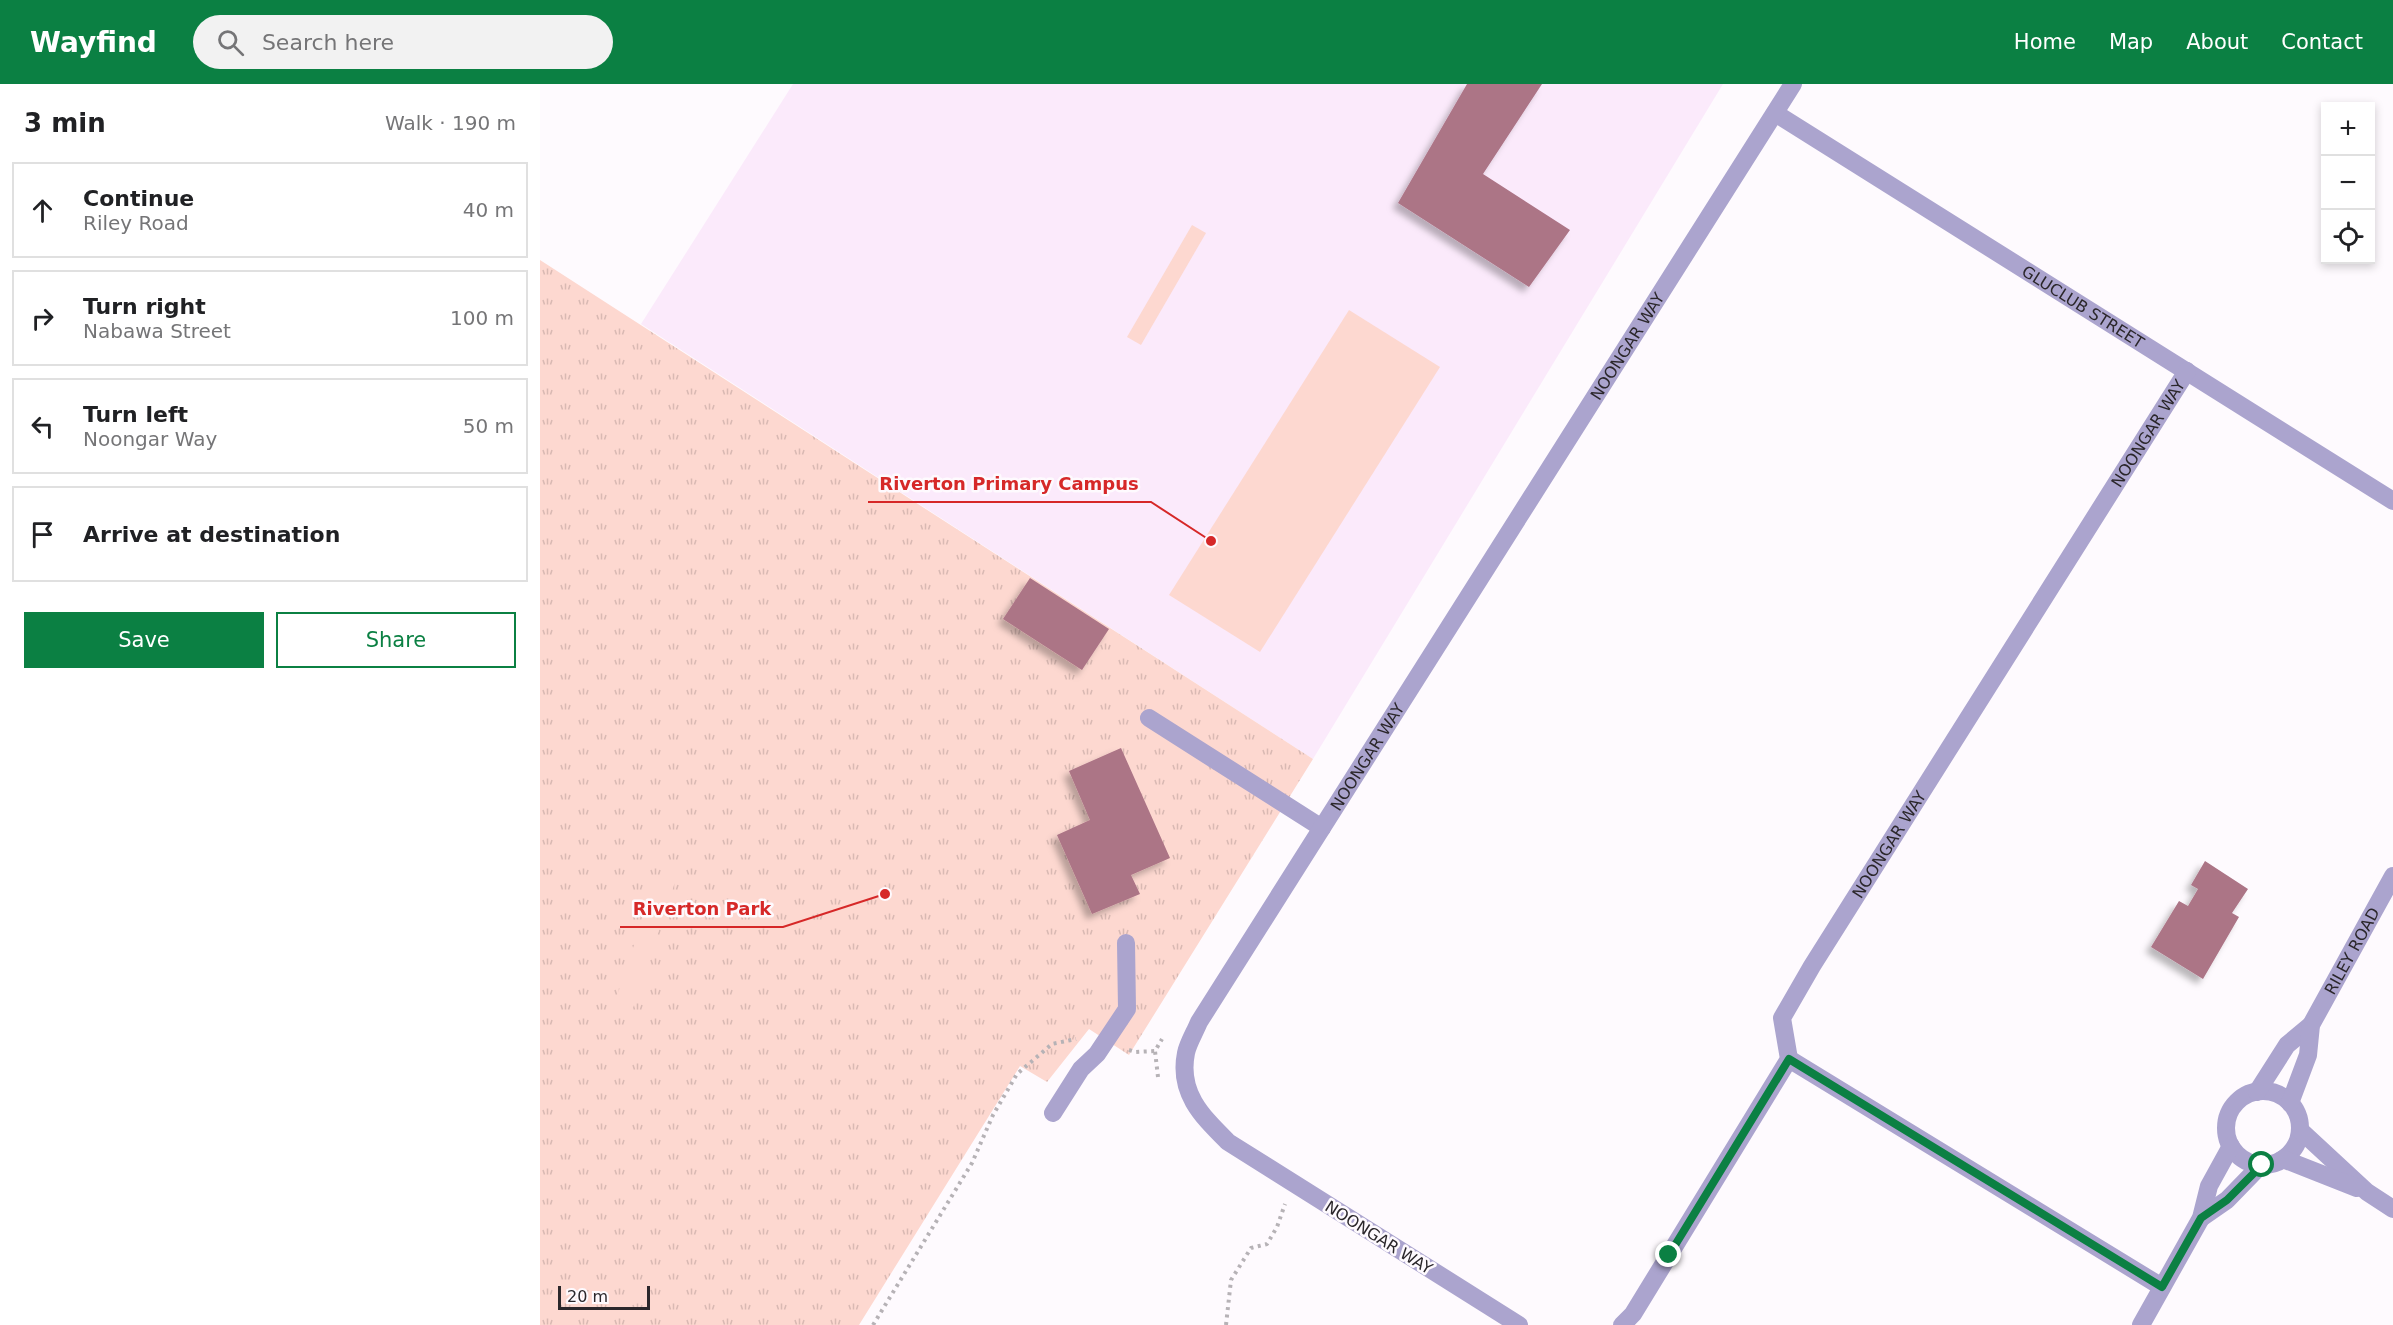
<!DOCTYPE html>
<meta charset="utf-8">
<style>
body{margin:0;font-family:"DejaVu Sans",sans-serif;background:#f2f2f2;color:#202124}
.controls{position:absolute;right:18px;top:18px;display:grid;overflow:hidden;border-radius:0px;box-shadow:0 3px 9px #0003}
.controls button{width:54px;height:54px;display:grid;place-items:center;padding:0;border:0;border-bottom:2px solid #e0e0e0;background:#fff;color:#202124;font:30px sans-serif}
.scale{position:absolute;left:18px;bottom:15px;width:92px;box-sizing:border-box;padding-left:6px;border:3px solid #2b272b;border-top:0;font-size:16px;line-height:21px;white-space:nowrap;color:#2b272b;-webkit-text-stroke:4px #fefafe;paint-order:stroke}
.stop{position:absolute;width:18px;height:18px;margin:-14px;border:4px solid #0b8043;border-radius:50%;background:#fff}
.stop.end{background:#0b8043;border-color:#fff;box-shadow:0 2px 6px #0008}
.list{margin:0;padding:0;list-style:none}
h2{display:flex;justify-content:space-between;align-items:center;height:78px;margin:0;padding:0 24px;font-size:26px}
h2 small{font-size:20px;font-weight:400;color:#757577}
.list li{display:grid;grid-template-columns:39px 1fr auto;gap:18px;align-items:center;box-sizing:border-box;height:96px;margin:0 12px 12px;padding:0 12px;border:2px solid #e0e0e0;border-radius:0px}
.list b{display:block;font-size:22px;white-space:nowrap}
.list p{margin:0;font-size:20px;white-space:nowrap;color:#757577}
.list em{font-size:20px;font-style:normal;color:#757577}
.actions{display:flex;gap:12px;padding:18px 24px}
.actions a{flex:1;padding:14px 0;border:2px solid #0b8043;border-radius:0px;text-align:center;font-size:21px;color:#0b8043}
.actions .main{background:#0b8043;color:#fff}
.icon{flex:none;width:33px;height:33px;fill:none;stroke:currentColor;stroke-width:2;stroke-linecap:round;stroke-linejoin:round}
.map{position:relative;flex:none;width:1853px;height:1241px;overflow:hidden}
header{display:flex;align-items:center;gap:36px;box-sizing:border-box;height:84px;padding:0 30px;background:#0b8043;color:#fff}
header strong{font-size:28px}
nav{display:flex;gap:33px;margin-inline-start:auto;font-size:21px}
.search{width:420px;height:54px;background:#f2f2f2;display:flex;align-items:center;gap:15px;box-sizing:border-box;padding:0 21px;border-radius:33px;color:#757577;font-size:22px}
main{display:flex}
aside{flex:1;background:#fff}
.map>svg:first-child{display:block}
.built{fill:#fbeafb}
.grass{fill:url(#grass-tufts)}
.pitch{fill:#fdd8d0}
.building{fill:#ac7486;filter:url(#shadow)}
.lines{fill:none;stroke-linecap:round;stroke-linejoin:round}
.path{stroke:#b6b2b6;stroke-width:4;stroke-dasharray:3 4.5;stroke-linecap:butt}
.minor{stroke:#aba4ce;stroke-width:18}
.route{stroke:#0b8043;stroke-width:8}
.labels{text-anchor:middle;stroke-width:5;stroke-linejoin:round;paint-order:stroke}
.street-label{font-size:16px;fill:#2b272b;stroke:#fefafe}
.leader{fill:none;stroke:#d62828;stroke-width:2}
.callout-dot{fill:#d62828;stroke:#fefafe;stroke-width:2}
.callout-label{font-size:18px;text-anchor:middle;font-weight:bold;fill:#d62828;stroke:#fefafe;stroke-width:5;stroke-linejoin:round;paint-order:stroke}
</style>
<header>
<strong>Wayfind</strong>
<div class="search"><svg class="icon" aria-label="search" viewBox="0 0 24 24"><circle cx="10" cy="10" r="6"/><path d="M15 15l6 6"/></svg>Search here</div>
<nav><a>Home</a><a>Map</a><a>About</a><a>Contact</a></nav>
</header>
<main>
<aside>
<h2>3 min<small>Walk · 190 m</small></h2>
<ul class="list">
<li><svg class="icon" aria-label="ahead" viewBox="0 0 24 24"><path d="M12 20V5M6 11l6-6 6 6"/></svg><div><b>Continue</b><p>Riley Road</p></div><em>40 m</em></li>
<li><svg class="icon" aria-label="right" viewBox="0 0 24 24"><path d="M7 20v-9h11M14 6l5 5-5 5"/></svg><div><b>Turn right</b><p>Nabawa Street</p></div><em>100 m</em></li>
<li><svg class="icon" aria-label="left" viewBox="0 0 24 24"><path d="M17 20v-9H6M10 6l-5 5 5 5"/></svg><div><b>Turn left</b><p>Noongar Way</p></div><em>50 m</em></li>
<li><svg class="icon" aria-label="arrive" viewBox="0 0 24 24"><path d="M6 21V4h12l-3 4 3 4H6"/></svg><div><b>Arrive at destination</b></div></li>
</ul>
<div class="actions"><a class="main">Save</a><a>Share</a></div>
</aside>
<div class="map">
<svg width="1853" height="1241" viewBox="0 0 1853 1241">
<defs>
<pattern id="grass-tufts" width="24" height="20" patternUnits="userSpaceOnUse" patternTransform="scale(1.5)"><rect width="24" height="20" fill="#fdd8d0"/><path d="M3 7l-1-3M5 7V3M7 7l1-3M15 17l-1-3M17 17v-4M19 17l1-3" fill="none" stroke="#d9b9b3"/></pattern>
<filter id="shadow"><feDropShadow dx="-5.5" dy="5.5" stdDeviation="3" flood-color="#0004"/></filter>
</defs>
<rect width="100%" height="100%" fill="#fefafe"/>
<path class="built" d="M253 0H1183L773 675 101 240Z"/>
<path class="grass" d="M0 176 773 675 589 971 549 945 507 998 480 982 319 1241H0Z"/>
<g class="pitch">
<path d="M652 141 666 149 601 261 587 253Z"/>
<path d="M809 226 900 283 720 568 629 511Z"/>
<path d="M117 792 135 798 93 924 75 918Z"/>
</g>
<g class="building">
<path d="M927 0H1002L943 90 1030 146 989 203 858 119Z"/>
<path d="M490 494 569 545 542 586 463 535Z"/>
<path d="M581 664 630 774 591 791 600 810 552 830 517 751 550 736 529 687Z"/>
<path d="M1665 777 1708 805 1692 829 1699 833 1663 895 1611 863 1639 817 1648 822 1658 805 1651 801Z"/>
</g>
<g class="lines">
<g class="path">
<path d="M589 966 596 968 615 967"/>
<path d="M618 993 615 967 622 955"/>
<path d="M333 1241 432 1079 453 1031 477 990 512 960 536 955"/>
<path d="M686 1241 691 1196 711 1164 727 1160 737 1143 745 1120"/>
</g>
<g class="minor">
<path id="s1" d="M1235 29 1853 417"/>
<path d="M609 634 782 744"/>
<path d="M1249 975 1622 1203"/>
<circle cx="1723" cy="1044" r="37"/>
<path d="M1717 1008 1747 961 1771 941"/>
<path id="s2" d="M1750 1019 1768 971 1771 941 1853 792"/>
<path d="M513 1029 541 985 557 970 587 925 586 859"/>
<path d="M1760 1046 1827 1108 1853 1125"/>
<path d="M1743 1075 1817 1104"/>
<path d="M1661 1134 1687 1116 1721 1081"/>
<path id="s3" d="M979 1241 688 1058C662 1032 638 1009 646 969 648 959 655 948 659 938L1253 0"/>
<path id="s4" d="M1082 1241 1093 1230 1249 975 1242 934 1272 882 1647 287"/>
<path d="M1601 1241 1661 1134 1669 1102 1691 1062"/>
</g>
</g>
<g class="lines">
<path class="route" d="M1129 1171 1249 975 1622 1203 1661 1134 1687 1116 1722 1081"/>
</g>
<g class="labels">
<g class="street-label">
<text dy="6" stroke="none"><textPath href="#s1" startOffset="364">GLUCLUB STREET</textPath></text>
<text dy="6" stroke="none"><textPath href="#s3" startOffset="1281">NOONGAR WAY</textPath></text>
<text dy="6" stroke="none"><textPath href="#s4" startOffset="1046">NOONGAR WAY</textPath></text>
<text dy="6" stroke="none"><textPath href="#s3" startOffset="795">NOONGAR WAY</textPath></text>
<text dy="6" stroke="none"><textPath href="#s4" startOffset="560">NOONGAR WAY</textPath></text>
<text dy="6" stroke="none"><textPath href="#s2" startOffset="166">RILEY ROAD</textPath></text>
<text transform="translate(839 1153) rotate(32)" y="6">NOONGAR WAY</text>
</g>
</g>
<path class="leader" d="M671 457L611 418H328M345 810L243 843H80"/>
<g class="callout-dot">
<circle cx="671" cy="457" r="6"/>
<circle cx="345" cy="810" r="6"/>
</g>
<g class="callout-label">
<text x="469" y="406">Riverton Primary Campus</text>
<text x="162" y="831">Riverton Park</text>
</g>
</svg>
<div class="controls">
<button>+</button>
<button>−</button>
<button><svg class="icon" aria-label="locate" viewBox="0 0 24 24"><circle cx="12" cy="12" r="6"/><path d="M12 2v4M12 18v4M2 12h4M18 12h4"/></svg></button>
</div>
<div class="scale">20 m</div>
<div class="stop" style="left:1722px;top:1081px"></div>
<div class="stop end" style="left:1129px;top:1171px"></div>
</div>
</main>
